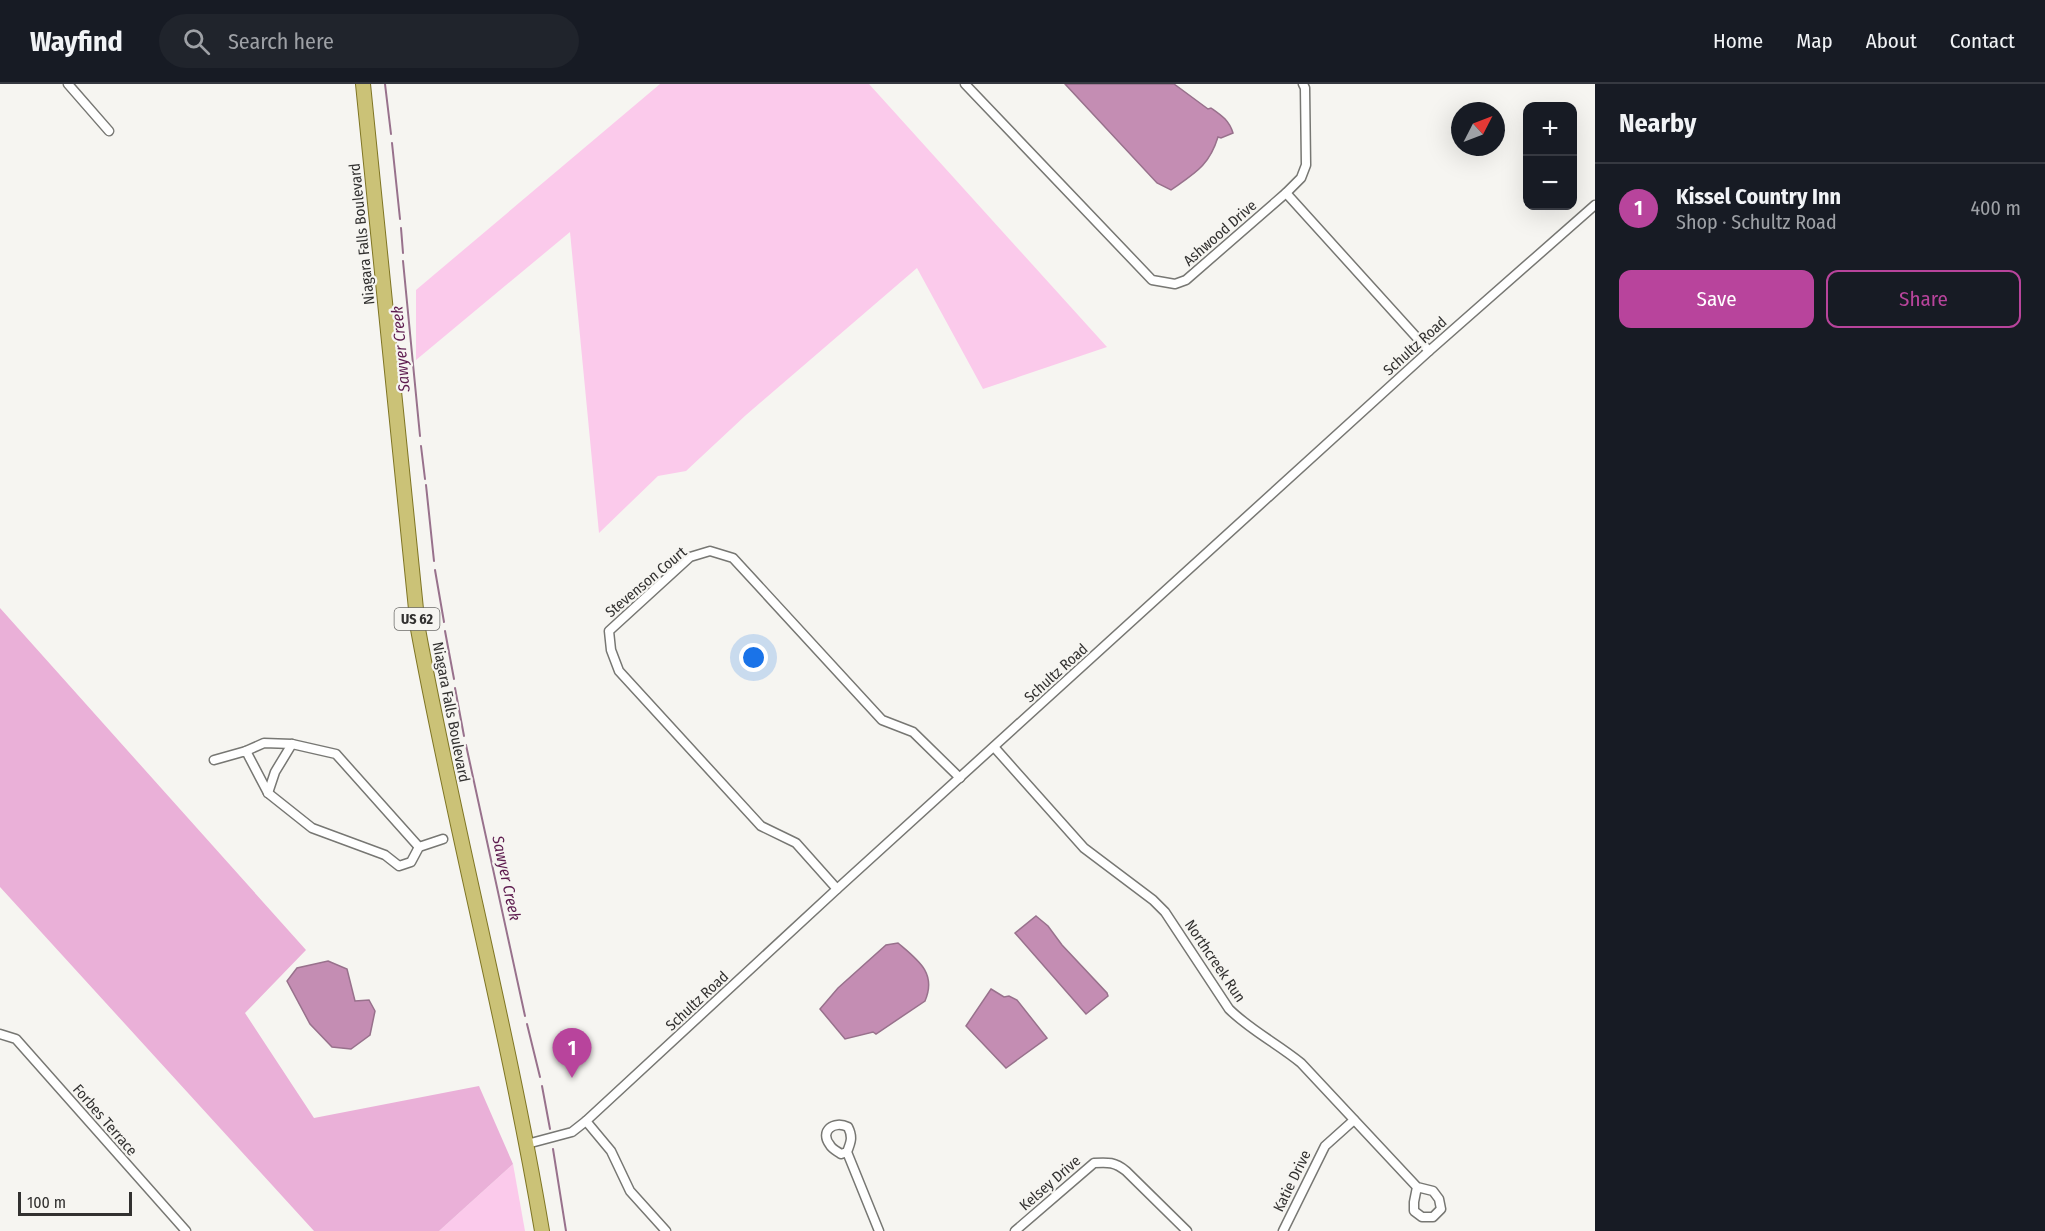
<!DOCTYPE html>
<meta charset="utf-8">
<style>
body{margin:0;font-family:"Fira Sans Condensed",sans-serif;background:#20242c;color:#f1f3f6}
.controls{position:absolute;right:18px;top:18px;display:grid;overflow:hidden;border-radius:12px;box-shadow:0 6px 24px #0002}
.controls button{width:54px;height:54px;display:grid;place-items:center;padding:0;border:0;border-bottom:2px solid #363941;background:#171b24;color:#f1f3f6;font:30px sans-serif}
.compass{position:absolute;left:1451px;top:18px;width:54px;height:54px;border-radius:50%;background:#171b24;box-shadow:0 6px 24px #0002;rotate:48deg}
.scale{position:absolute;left:18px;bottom:15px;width:114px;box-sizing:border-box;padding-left:6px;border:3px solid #323130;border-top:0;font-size:16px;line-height:21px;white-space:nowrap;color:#323130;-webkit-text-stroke:4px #f6f5f1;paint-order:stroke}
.you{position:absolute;left:754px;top:574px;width:21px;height:21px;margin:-15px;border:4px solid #fff;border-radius:50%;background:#1a73e8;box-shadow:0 0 0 9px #1a73e833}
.badge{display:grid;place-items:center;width:39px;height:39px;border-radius:50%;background:#b8449c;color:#fff;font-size:20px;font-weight:700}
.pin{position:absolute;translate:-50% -50px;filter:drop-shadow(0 2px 3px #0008)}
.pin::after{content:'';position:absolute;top:32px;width:21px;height:18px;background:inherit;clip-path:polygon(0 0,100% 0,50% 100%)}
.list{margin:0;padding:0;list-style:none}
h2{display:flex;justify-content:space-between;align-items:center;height:78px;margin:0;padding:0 24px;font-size:26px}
h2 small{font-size:20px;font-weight:400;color:#9ea1a6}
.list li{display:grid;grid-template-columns:39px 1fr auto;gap:18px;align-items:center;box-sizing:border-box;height:90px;padding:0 24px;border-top:2px solid #363941}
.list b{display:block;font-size:22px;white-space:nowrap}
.list p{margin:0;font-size:20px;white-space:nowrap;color:#9ea1a6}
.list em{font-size:20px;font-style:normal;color:#9ea1a6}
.actions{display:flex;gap:12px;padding:18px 24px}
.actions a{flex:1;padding:14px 0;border:2px solid #b8449c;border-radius:12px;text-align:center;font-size:21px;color:#b8449c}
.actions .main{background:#b8449c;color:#fff}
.icon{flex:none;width:33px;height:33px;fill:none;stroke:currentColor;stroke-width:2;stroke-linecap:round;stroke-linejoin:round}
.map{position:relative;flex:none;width:1595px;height:1147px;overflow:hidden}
header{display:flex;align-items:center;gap:36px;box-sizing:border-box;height:84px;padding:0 30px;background:#171b24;border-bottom:2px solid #363941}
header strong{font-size:28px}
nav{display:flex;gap:33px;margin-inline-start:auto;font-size:21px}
.search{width:420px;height:54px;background:#20242c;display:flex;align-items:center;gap:15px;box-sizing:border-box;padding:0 21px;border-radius:33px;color:#9ea1a6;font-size:22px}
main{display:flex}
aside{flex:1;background:#171b24}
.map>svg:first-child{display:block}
.green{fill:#fbcaeb}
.forest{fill:#eab0d8}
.water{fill:#c48db3;stroke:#98718c;stroke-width:1.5}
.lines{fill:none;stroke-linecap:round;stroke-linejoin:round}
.stream{stroke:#98718c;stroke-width:2}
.street-casing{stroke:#777773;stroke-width:11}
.primary-casing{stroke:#7f7524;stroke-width:16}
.street{stroke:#fff;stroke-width:8}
.primary{stroke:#cbc277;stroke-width:14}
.labels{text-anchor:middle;stroke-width:4.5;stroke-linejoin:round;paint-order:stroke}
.shield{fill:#f6f5f1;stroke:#6d6c6a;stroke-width:1.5}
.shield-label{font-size:14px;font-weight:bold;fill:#323130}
.street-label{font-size:15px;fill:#323130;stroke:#f6f5f1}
.water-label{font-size:16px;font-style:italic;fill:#5d1b4e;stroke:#f6f5f1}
</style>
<header>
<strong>Wayfind</strong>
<div class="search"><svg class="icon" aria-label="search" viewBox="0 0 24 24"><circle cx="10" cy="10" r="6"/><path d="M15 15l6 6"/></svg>Search here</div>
<nav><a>Home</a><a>Map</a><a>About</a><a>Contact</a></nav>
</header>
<main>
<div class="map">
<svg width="1595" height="1147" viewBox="0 0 1595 1147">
<rect width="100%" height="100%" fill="#f6f5f1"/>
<g class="green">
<path d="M660 0H869L1107 263 983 305 917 184 746 331 686 387 658 392 599 449 570 148 416 276V206Z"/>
<path d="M513 1080 525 1147H439Z"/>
</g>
<path class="forest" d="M0 524 306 866 245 929 314 1034 479 1002 513 1080 439 1147H314L0 803Z"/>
<g class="water">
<path d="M1065 0H1174L1208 25 1211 24C1221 31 1229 36 1233 49L1221 54 1218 53C1209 82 1195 89 1171 106L1157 99Z"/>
<path d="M1036 832 1048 842 1062 861 1107 909 1108 912 1086 930 1015 849Z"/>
<path d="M898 859C918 876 937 889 925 917L876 950 873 948 845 955 820 925 838 904 886 861Z"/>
<path d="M328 877 347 885 355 917 369 916 375 927 370 951 351 965 332 963 310 940 287 897 297 884Z"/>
<path d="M991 905 1004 913 1009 912 1017 916 1047 954 1006 984 966 942Z"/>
</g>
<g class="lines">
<g class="stream">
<path d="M385 0 391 50"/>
<path d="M392 59 400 135"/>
<path d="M401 144 403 169"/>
<path d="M403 177 420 352"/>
<path d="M421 362 425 395"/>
<path d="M426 401 434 477"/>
<path d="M435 486 444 538"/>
<path d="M445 547 454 595"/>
<path d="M455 604 464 652"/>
<path d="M466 661 525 932"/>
<path d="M527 940 540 993"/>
<path d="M542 1002 550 1045"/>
<path d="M553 1065 566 1147"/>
</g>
<g class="street-casing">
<g id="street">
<path d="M68 0 109 47"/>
<path d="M965 0 1152 196 1175 200 1186 196 1286 109 1301 94 1306 81 1305 4 1303 0"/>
<path d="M1286 109 1429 267"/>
<path d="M994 663 1084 764 1153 816 1165 828 1229 925C1250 946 1278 960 1301 979L1417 1103 1414 1118V1127L1422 1133H1433L1441 1125 1439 1115 1433 1107 1417 1103"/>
<path d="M246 667 264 659 292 660 336 670 419 763"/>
<path d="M214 676 246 667 268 709 312 744 385 771 399 782 411 778 419 763 443 755"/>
<path d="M268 709 275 688 292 660"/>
<path d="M837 805 796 759 761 742 619 587 611 566 609 547 690 473 710 467 733 474 882 636 913 648 960 694"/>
<path d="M0 950 16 955 186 1147"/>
<path d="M586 1037 611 1067 630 1107 666 1147"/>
<path d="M527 1060 572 1048 586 1037 837 805 1429 267 1595 121"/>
<path d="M847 1068 841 1070C837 1067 832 1065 830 1061 819 1047 834 1036 848 1043 853 1053 851 1058 847 1068L879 1147"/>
<path d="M1015 1147 1094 1079C1108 1078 1115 1078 1126 1087L1187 1147"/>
<path d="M1283 1147 1325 1062 1354 1036"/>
</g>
</g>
<g class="primary-casing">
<path id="primary" d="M363 0 418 545C455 747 508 945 542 1147"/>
</g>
<use href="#street" class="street"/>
<use href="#primary" class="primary"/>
</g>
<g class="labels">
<rect class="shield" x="394.5" y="524" width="45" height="22" rx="4.5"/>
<g class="shield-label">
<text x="417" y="540">US 62</text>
</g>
<g class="street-label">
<text transform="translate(1220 149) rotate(-41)" y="5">Ashwood Drive</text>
<text transform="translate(362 150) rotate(-96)" y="5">Niagara Falls Boulevard</text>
<text transform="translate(1415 262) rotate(-42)" y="5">Schultz Road</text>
<text transform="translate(646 498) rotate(-40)" y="5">Stevenson Court</text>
<text transform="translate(1056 589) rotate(-42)" y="5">Schultz Road</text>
<text transform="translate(451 628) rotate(79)" y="5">Niagara Falls Boulevard</text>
<text transform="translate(1215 877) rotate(56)" y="5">Northcreek Run</text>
<text transform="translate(697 917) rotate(-43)" y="5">Schultz Road</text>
<text transform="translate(105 1036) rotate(49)" y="5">Forbes Terrace</text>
<text transform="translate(1292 1097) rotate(-64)" y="5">Katie Drive</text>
<text transform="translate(1050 1099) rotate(-41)" y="5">Kelsey Drive</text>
</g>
<g class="water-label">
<text transform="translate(400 265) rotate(-95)" y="6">Sawyer Creek</text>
<text transform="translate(507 794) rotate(78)" y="6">Sawyer Creek</text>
</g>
</g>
</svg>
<div class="controls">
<button>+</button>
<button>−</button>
</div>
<svg class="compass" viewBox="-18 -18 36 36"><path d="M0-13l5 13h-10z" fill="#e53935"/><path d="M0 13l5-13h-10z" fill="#9ea1a6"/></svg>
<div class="scale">100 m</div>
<div class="you"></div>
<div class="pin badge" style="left:572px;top:994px">1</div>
</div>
<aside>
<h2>Nearby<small></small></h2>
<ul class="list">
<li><span class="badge">1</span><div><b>Kissel Country Inn</b><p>Shop · Schultz Road</p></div><em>400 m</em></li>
</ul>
<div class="actions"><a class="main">Save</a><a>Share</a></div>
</aside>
</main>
